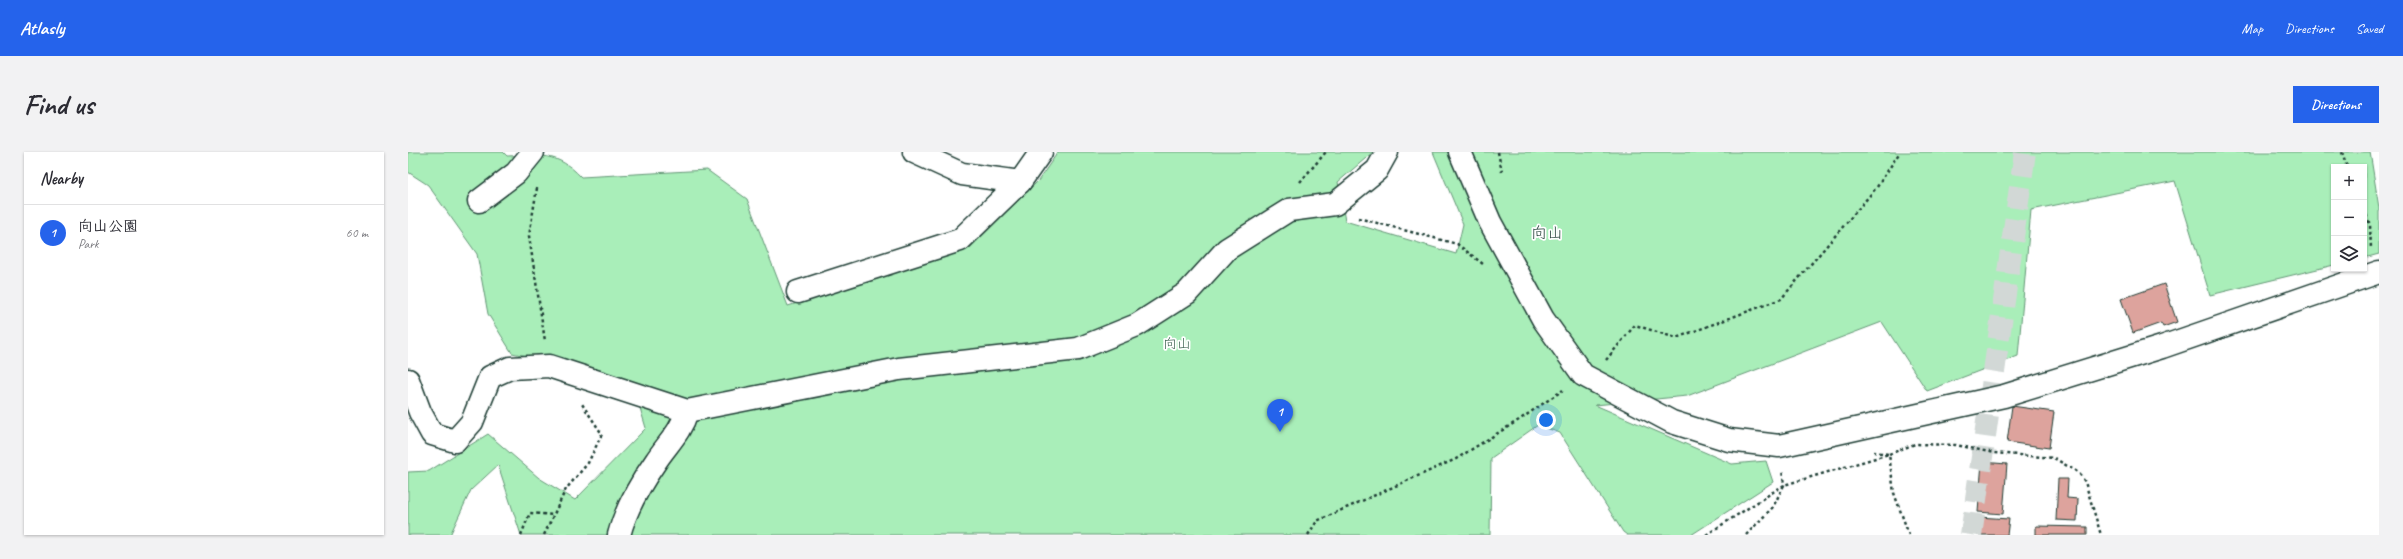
<!DOCTYPE html>
<meta charset="utf-8">
<style>
body{margin:0;font-family:Caveat,"Klee One",sans-serif;background:#f2f2f3;color:#2b2b33}
.controls{position:absolute;right:12px;top:12px;display:grid;overflow:hidden;border-radius:0px;box-shadow:0 1px 3px #0004}
.controls button{width:36px;height:36px;display:grid;place-items:center;padding:0;border:0;border-bottom:1px solid #e1e1e2;background:#fff;color:#2b2b33;font:20px sans-serif}
.you{position:absolute;left:1138px;top:268px;width:14px;height:14px;margin:-10px;border:3px solid #fff;border-radius:50%;background:#1a73e8;box-shadow:0 0 0 6px #1a73e833}
.badge{display:grid;place-items:center;width:26px;height:26px;border-radius:50%;background:#2563eb;color:#fff;font-size:13px;font-weight:700}
.pin{position:absolute;translate:-50% -33px;filter:drop-shadow(0 1px 2px #0008)}
.pin::after{content:'';position:absolute;top:21px;width:14px;height:12px;background:inherit;clip-path:polygon(0 0,100% 0,50% 100%)}
.list{margin:0;padding:0;list-style:none}
h2{display:flex;justify-content:space-between;align-items:center;height:52px;margin:0;padding:0 16px;font-size:17px}
h2 small{font-size:13px;font-weight:400;color:#7c7c81}
.list li{display:grid;grid-template-columns:26px 1fr auto;gap:12px;align-items:center;box-sizing:border-box;height:56px;padding:0 16px;border-top:1px solid #e1e1e2}
.list b{display:block;font-size:15px;white-space:nowrap}
.list p{margin:0;font-size:13px;white-space:nowrap;color:#7c7c81}
.list em{font-size:13px;font-style:normal;color:#7c7c81}
.icon{flex:none;width:22px;height:22px;fill:none;stroke:currentColor;stroke-width:2;stroke-linecap:round;stroke-linejoin:round}
.map{position:relative;flex:none;width:1971px;height:383px;overflow:hidden;border-radius:0px}
header{display:flex;align-items:center;gap:24px;box-sizing:border-box;height:56px;padding:0 20px;background:#2563eb;color:#fff}
header strong{font-size:19px}
nav{display:flex;gap:22px;margin-inline-start:auto;font-size:14px}
.intro{display:flex;align-items:center;justify-content:space-between;box-sizing:border-box;height:96px;padding:0 24px}
h1{margin:0;font-size:28px}
.button{padding:10px 18px;border-radius:0px;background:#2563eb;color:#fff;font-size:14px;font-weight:700}
main{display:flex;gap:24px;padding:0 24px}
aside{flex:1;background:#fff;border-radius:0px;box-shadow:0 1px 3px #0004}
.map>svg:first-child{display:block}
.green{fill:#a9eeb9;stroke:#649676}
.building{fill:#dda39d;stroke:#1f3d34}
.lines{fill:none;stroke-linecap:round;stroke-linejoin:round}
.secondary-tunnel{stroke:#d2d8d6;stroke-width:22;stroke-dasharray:22 11;stroke-linecap:butt}
.street-casing{stroke:#1f3d34;stroke-width:25}
.path{stroke:#1f3d34;stroke-width:2.5;stroke-dasharray:3 3;stroke-linecap:butt}
.street{stroke:#fff;stroke-width:22}
.labels{text-anchor:middle;stroke-width:3.5;stroke-linejoin:round;paint-order:stroke}
.park-label{font-size:14px;fill:#3b604f;stroke:#fff}
.quarter-label{font-size:16px;fill:#1f3d34;stroke:#fff}
</style>
<header>
<strong>Atlasly</strong>
<nav><a>Map</a><a>Directions</a><a>Saved</a></nav>
</header>
<div class="intro"><h1>Find us</h1><a class="button">Directions</a></div>
<main>
<aside>
<h2>Nearby<small></small></h2>
<ul class="list">
<li><span class="badge">1</span><div><b>向山公園</b><p>Park</p></div><em>60 m</em></li>
</ul>
</aside>
<div class="map">
<svg width="1971" height="383" viewBox="0 0 1971 383">
<rect width="100%" height="100%" fill="#fff"/>
<filter id="ink" filterUnits="userSpaceOnUse"><feTurbulence type="fractalNoise" baseFrequency=".025" numOctaves="2"/><feDisplacementMap in="SourceGraphic" scale="8" xChannelSelector="R" yChannelSelector="G"/><feConvolveMatrix kernelMatrix="1 2 1 2 8 2 1 2 1" color-interpolation-filters="sRGB"/></filter>
<g filter="url(#ink)">
<path class="green" d="M0 0H95L99 4C131 3 150 0 173 25L299 18 339 47 380 154 562 96 630 29 650 0H965L930 30 937 69 1048 102 1055 72 1025 0H1962L1971 56V102L1956 106V15H1926V113L1802 143 1767 29 1623 58 1610 204 1519 239 1474 170 1279 244 1187 253 1324 312 1358 309 1365 330 1283 383H1219L1215 380 1152 281 1130 273 1083 306 1082 383H113L90 313 63 338 42 383H0V320L21 319 80 282 131 326 167 348 238 276 232 256 158 212 104 201 80 162 69 102 20 33 0 20Z"/>
<g class="building">
<path d="M1756 132 1769 170 1755 175 1753 171 1725 181 1713 147Z"/>
<path d="M1604 254 1646 260 1641 296 1599 290Z"/>
<path d="M1574 310 1599 312 1595 362 1570 360Z"/>
<path d="M1650 327H1660L1659 346 1670 347 1669 369 1648 368Z"/>
<path d="M1570 365 1601 367 1599 383H1569Z"/>
<path d="M1628 374 1679 375V383H1628Z"/>
</g>
<g class="lines">
<path class="secondary-tunnel" d="M1563 383 1617 0"/>
<g class="street-casing">
<g id="street">
<path d="M506 0 554 22 612 30 633 0"/>
<path d="M1052 0 1082 70 1135 167 1175 223 1264 270 1321 288 1371 294 1596 244 1754 195 1971 120"/>
<path d="M71 49 108 21 125 0"/>
<path d="M390 140 552 88 612 30"/>
<path d="M0 228 12 260 24 282 47 289 64 270 82 225 102 216 141 214 279 259 491 217 670 197 729 173 779 141 819 97 881 58 927 52 969 18 979 0"/>
<path d="M211 383C218 356 232 332 248 309 260 291 273 280 279 259"/>
</g>
</g>
<g class="path">
<path d="M1090 0 1094 20"/>
<path d="M1934 0 1939 15"/>
<path d="M892 30 918 0"/>
<path d="M129 36 121 84 137 189"/>
<path d="M1956 57 1962 73 1963 97"/>
<path d="M950 66 1049 92 1075 112"/>
<path d="M1198 208 1227 173 1268 186 1373 147 1469 35 1492 0"/>
<path d="M113 383 122 361 145 363"/>
<path d="M136 383 158 337 180 311 194 282 174 252"/>
<path d="M900 383 909 369 1048 307 1111 268 1155 238"/>
<path d="M1298 383 1376 333 1374 318"/>
<path d="M1338 383 1365 355 1376 333 1481 302 1466 300"/>
<path d="M1501 383 1486 341 1481 302 1507 292 1548 293 1586 301 1646 306 1671 321 1677 330 1693 383"/>
</g>
<use href="#street" class="street"/>
</g>
</g>
<g class="labels">
<g class="park-label">
<text x="769" y="196">向山</text>
</g>
<g class="quarter-label">
<text x="1139" y="86">向山</text>
</g>
</g>
</svg>
<div class="controls">
<button>+</button>
<button>−</button>
<button><svg class="icon" aria-label="layers" viewBox="0 0 24 24"><path d="M12 4l9 5-9 5-9-5zM3 14l9 5 9-5"/></svg></button>
</div>
<div class="you"></div>
<div class="pin badge" style="left:872px;top:280px">1</div>
</div>
</main>
